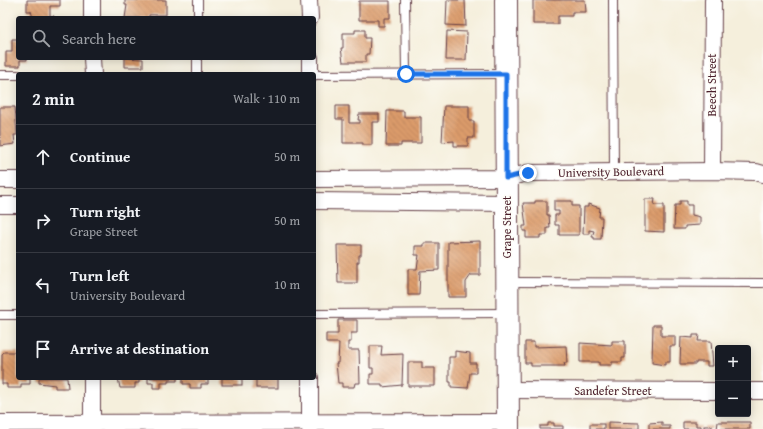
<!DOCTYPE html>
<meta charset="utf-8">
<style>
body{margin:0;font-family:"Gentium Book Plus",serif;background:#242831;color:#f1f3f6}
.controls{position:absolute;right:12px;bottom:12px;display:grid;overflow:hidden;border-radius:4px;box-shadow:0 2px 10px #0003}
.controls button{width:36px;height:36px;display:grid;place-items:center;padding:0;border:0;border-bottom:1px solid #363941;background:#171b24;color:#f1f3f6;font:20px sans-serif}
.stop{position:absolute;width:12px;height:12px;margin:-9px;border:3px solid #1a73e8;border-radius:50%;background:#fff}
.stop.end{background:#1a73e8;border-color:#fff;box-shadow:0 1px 4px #0008}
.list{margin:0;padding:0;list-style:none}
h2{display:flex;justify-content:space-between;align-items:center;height:52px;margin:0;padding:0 16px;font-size:17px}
h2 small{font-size:13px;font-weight:400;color:#9ea1a6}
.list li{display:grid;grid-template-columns:26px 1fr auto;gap:12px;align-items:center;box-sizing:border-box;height:64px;padding:0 16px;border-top:1px solid #363941}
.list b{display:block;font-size:15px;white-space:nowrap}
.list p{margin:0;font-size:13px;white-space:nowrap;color:#9ea1a6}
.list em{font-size:13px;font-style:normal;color:#9ea1a6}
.icon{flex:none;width:22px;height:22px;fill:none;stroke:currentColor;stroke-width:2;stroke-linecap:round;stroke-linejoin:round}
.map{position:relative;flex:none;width:763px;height:429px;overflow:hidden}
.search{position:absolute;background:#171b24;box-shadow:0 2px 10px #0003;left:16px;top:16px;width:300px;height:44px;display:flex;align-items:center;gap:10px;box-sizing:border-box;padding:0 14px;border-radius:4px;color:#9ea1a6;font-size:15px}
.panel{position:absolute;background:#171b24;box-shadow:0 2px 10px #0003;left:16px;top:72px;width:300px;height:308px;border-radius:4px}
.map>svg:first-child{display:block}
.building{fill:url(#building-back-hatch)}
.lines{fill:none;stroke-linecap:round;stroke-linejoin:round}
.lane-casing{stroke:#643e46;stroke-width:10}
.street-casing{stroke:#643e46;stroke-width:18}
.secondary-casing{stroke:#643e46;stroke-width:24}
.lane{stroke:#fff;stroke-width:8}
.street{stroke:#fff;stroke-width:16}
.secondary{stroke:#fff;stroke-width:22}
.route{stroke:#1a73e8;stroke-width:5}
.labels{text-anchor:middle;stroke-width:3;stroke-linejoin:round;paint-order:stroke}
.street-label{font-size:12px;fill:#4a1f2b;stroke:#fdfcf7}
</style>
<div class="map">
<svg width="763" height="429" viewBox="0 0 763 429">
<defs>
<pattern id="building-back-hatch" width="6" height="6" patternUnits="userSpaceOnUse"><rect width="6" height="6" fill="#db9b6b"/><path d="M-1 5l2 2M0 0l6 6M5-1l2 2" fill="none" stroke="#b47e58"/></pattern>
</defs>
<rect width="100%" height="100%" fill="#fdfcf7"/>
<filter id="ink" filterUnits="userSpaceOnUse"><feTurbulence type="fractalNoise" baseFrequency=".025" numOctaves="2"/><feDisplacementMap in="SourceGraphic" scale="8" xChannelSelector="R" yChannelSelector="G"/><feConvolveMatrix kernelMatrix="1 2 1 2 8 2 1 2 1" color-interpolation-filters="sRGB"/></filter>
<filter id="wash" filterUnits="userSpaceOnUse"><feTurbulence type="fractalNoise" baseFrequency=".012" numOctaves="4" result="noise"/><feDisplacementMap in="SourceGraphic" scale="16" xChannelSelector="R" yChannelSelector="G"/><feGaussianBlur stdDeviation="0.9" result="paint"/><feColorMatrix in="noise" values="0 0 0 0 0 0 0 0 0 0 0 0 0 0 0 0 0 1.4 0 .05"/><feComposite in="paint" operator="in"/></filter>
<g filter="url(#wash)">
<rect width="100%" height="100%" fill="#f5efdc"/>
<g id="blocks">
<g class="building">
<path d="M27 0H60V6H50V16H54V18H33L31 11H27Z"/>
<path d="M125 0H166V15H149V18H125L127 5H125Z"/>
<path d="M447 0H465L466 26 446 25Z"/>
<path d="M533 0H585L586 12H572V16H558V24H533Z"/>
<path d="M359 1H390V18H384V26H378V20H359Z"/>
<path d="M355 30H365V38H370L369 54H366V62H343L341 48H343V33H355Z"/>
<path d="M447 31 467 32 466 60H446Z"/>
<path d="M12 39H18V58H27V60H20V66H6V52H12Z"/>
<path d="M125 58 143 59V67H125Z"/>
<path d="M336 106H349V123H360V120H358L359 114H379V122H372V145H363V143H343V119H336Z"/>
<path d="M444 106H469V121H474V138H468V146H454V141L442 142Z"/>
<path d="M0 107H15L17 135H14L15 144 0 146Z"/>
<path d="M387 111H404V117H421V143H401V146H386Z"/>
<path d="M645 199H655L654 205H664V232L645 231Z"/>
<path d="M535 201H547V215H549L550 228H547V235H540V238H526V231H523V226H526L523 203H535Z"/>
<path d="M554 201H572V206H579V235H559V225H555V215H559V211H554Z"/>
<path d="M680 201H687V205H692V215L700 217V225L685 226V229H674L675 205H680Z"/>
<path d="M588 204 600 208 599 217H602L601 239H594V237H592L594 231 589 230V234H583L584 207H588Z"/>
<path d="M480 241V275H471L466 282V297H448V242Z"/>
<path d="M424 243H439V270L420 271 419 295H408V269H417L419 255H415V246H424Z"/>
<path d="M337 245H361V255H359V262H357V283H338Z"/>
<path d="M338 320H357V333H351V342H348V350H359L360 383H355L354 387H342V383H338L336 363H338L339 343H326V334H338Z"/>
<path d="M653 325H661V336H675V346H670V362H665V365L652 363Z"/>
<path d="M693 335H699L698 341H711L713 366H707V362H696V364H680L681 337 693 338Z"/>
<path d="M612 341H625V358H622V362H612V365H599V362H580V343L612 345Z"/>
<path d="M525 342H534V347L566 346 567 363H564L565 366H531V363H525Z"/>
<path d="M370 346H382L381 355 403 354 402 385 382 387V384H370V374H373V368H370Z"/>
<path d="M455 351 470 353V363H476V373H470L468 388 451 387V382H449V357H455Z"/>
<path d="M4 352H18V378H30V384H21V388H7V384H2V354Z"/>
<path d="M408 362H422V368H435V386H408Z"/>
<path d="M39 378H67L68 388H55V385L39 383Z"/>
<path d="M118 378H139V383H135V388H120Z"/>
<path d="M148 378H177V381H168V383H161V388H153V383H148Z"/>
<path d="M183 378H208V384H201V388H190V384H183Z"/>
<rect x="222" y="378" width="20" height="7"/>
<rect x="256" y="378" width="22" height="10"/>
<path d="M608 422 639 423V429H608Z"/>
<path d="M662 422V426H670V429H649V423Z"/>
<path d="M683 422H696V426H701V429H683Z"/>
<path d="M718 422H750V429H717Z"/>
<path d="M548 423H554V426H563V429H540V426H548Z"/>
<rect x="590" y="424" width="14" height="5"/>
<rect x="704" y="426" width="8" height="3"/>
</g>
</g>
</g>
<g filter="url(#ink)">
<use href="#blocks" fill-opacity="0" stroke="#643e46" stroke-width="1"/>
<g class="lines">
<g class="lane-casing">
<g id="lane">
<path d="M405 0 406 74"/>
<path d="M613 0 614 172"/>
<path d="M198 18V0"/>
<path d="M197 74V58"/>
<path d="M0 75H18"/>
<path d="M314 75 505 74"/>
<path d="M508 282 763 283"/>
<path d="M314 314 507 313"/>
<path d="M0 315H18"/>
</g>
</g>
<g class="street-casing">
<g id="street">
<path d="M92 0V18"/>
<path d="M309 0 310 18"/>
<path d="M92 58 93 74"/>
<path d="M310 58V74"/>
<path d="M712 171 713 0"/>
<path d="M314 179 506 178 528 173 712 171 756 172 763 174"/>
<path d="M0 180H18"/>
<path d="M314 201 507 203"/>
<path d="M0 205H18"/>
<path d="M310 378V429"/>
<path d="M507 390 718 391"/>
<path d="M748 391H763"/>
<path d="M0 423 508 422"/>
<path d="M92 429V378"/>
</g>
</g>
<g class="secondary-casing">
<path id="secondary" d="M506 0 508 429"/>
</g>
<use href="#lane" class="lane"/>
<use href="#street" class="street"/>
<use href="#secondary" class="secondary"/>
</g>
</g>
<g class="lines" filter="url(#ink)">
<path class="route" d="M406 74H506V178L528 173"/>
</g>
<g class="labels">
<g class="street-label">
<text transform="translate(712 85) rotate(-90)" y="4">Beech Street</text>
<text transform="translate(611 172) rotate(-1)" y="4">University Boulevard</text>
<text transform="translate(507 227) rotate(-90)" y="4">Grape Street</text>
<text x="613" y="395">Sandefer Street</text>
</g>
</g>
</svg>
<div class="controls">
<button>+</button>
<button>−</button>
</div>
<div class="stop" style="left:406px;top:74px"></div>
<div class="stop end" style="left:528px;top:173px"></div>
<div class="search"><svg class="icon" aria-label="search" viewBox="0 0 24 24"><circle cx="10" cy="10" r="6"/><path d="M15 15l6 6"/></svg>Search here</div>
<section class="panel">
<h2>2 min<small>Walk · 110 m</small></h2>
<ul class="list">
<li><svg class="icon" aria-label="ahead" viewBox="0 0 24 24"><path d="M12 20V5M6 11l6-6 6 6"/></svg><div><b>Continue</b></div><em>50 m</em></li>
<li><svg class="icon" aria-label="right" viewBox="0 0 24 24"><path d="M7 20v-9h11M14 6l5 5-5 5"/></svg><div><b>Turn right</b><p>Grape Street</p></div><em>50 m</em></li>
<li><svg class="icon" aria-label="left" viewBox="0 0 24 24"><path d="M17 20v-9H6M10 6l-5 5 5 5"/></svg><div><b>Turn left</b><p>University Boulevard</p></div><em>10 m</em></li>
<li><svg class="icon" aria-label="arrive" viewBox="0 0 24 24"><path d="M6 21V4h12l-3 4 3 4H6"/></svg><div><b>Arrive at destination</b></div></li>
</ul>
</section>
</div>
